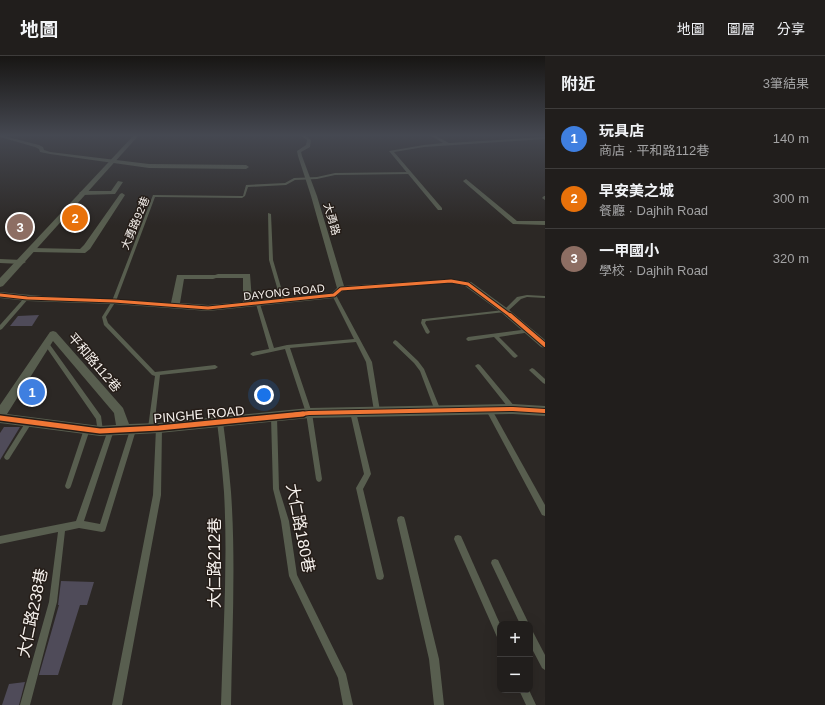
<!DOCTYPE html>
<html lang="zh-TW">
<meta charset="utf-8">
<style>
body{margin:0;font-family:Arial,"Noto Sans TC",sans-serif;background:#292725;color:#f1f3f6}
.controls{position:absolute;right:12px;bottom:12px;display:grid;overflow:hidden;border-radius:8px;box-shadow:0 4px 16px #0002}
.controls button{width:36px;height:36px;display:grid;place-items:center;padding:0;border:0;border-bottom:1px solid #3e3c3b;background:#211e1c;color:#f1f3f6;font:20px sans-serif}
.you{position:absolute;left:264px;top:339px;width:14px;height:14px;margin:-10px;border:3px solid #fff;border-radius:50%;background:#1a73e8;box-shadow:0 0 0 6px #1a73e833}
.badge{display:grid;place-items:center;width:26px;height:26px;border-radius:50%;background:#8c9099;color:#fff;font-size:13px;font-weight:700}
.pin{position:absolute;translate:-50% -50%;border:2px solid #fff;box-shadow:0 1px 4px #0006}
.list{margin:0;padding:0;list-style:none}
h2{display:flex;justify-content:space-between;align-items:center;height:52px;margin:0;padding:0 16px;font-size:17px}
h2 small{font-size:13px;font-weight:400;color:#a2a2a3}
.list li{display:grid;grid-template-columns:26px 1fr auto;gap:12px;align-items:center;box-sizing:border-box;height:60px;padding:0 16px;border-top:1px solid #3e3c3b}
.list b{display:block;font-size:15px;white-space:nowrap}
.list p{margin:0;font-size:13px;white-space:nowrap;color:#a2a2a3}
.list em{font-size:13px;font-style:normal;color:#a2a2a3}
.map{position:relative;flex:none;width:545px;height:649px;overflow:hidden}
header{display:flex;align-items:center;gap:24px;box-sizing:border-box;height:56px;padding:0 20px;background:#211e1c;border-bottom:1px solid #3e3c3b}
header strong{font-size:19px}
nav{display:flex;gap:22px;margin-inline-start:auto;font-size:14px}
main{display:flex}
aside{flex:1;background:#211e1c}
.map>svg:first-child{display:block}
.building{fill:#4f4b59}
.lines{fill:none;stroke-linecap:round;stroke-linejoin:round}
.service{fill:#585e4f;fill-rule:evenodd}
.minor{fill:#585e4f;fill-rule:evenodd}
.tertiary{fill:#585e4f;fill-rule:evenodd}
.cycleway-far2-casing{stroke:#251d18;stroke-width:5}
.cycleway-far1-casing{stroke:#251d18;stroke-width:6}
.cycleway-casing{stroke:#251d18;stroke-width:8}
.cycleway-far2{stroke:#f07635;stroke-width:3}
.cycleway-far1{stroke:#f07635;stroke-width:4}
.cycleway{stroke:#f07635;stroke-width:5}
.labels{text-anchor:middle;stroke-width:3;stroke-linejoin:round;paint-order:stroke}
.far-street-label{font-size:11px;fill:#f5f0ec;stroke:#251d18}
.street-label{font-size:13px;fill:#f5f0ec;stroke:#251d18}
.near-street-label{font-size:16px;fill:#f5f0ec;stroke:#251d18}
</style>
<header>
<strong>地圖</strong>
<nav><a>地圖</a><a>圖層</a><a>分享</a></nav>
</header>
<main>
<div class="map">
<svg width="545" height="649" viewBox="0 0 545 649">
<rect width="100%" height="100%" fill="#2c2825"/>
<g class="building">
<path d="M39 259 32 270H10L18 260Z"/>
<path d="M4 371H20L0 404V377Z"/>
<path d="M61 525 94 526 87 549H80L58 619H39L59 549H58Z"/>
<path d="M25 626 19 649H2L9 628Z"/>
</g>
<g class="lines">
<g class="service">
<path d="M411 116 410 118 335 119 317 123 295 124 286 129 248 131 245 140 242 142 155 141 116 245 106 261 108 267 155 316 215 309 218 311 215 313 160 319 154 372 153 374 151 375 149 374 148 372 155 320 152 319 104 269 102 261 112 245 153 139 241 140H243L246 129 285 127 294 122 317 121 335 117Z"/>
<path d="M544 140H545V144L542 142Z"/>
<path d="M268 157 271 158 273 204 285 245 283 246 281 245 269 204Z"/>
<path d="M332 238H336V239L372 306 380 355 379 357H375L374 355 366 306 356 286 290 292 312 357 322 423 321 425 319 426 317 425 316 423 306 357 285 293 253 300 250 298 253 296 269 293 256 248 258 247 260 248 274 292 287 289 354 283 332 239Z"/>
<path d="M527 239 545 240V242L527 241 521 243 507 256H505L426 265 425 267 430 276 428 278 426 277 421 267 422 263H424L504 254 517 241Z"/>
<path d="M25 241H29V242L2 273 0 274V269Z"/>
<path d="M529 273 531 274V276L499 281 518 300 515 302 513 301 494 281 468 285 466 283 468 281Z"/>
<path d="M395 284 397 285 418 305 424 313 441 355 440 357H436L435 355 420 315 414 307 393 287V286Z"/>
<path d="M46 285 48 286 101 360 103 375 102 377 100 378 98 377 96 363 44 288V287Z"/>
<path d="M478 308 480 309 515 351 516 353 515 355H511L476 311 475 310 476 309Z"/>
<path d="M532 312 534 313 545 323V328L543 327 530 315 529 314Z"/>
<path d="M487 352H491L545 449V460L542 459 487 356 486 354Z"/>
<path d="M351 354H355L356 356 371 418 363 433 384 520 383 523 380 524 377 523 376 520 356 432 364 418 350 356Z"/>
<path d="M272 359H276L277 361 279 433 289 465 297 519 346 618 353 649H343L338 622 289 520 281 465 273 433 271 361Z"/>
<path d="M27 364H31L32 366 31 368 9 403 7 404 5 403 4 401 5 399Z"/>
<path d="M218 364H222L223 366C226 389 229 412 231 436 236 507 232 578 231 649H221C223 578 228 507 224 436 222 412 220 389 217 366Z"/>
<path d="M159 369 161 370 162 372 161 439 122 649H112L153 439 156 372 157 370Z"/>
<path d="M87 370 89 371 90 373 71 430 70 432 68 433 66 432 65 430 84 373 85 371Z"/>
<path d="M111 371 113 372 114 374 84 465 100 468 130 374 131 372 133 371 135 372 136 374 106 472 105 475 102 476 79 472 65 475 57 546 30 649H20L49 546 58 476 0 488V480L76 465 108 374 109 372Z"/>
<path d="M401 460 404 461 405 464 439 603 444 649H434L429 603 397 464 398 461Z"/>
<path d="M458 479 461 480 500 568V582L497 581 454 483 455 480Z"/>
<path d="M495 503 498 504 529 568H520L491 507 492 504Z"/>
<path d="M530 575 533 576 545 599V614L542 612 530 589Z"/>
<path d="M519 634H529L536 649H526Z"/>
</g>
<g class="minor">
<path d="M0 79 39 89 43 91 44 94 50 96 149 108 246 109 249 111 246 113 149 112 50 98 40 96 39 93 35 91 0 81Z"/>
<path d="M300 79H304L311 84 310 91 301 96 302 100 317 140 344 230 451 223 471 226 508 253 545 284V292L541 291 502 257 465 230 451 227 343 235 334 242 208 255 114 248 27 245 0 242V236C57 243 114 242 171 247L177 219H215L218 218H250L252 245 332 237 337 232 311 140 298 100 297 95 306 89 307 84ZM216 222H243V246L208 249 180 247 184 223H213Z"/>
<path d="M430 79H434L449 87 545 81V83L424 91 394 96 442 152V154H438L389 95 424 89 443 87Z"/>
<path d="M466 123 517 165H545V169L513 168 464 126 463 125Z"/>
<path d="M118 125 123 126 115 138 82 139 79 137 82 135H111Z"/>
<path d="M122 137 125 139 90 193 85 197 32 196 28 194 32 192 80 193 84 189 120 138Z"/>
<path d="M0 203 22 204 26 206 22 208 0 207Z"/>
<path d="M53 275 56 276 123 352 129 368 159 367 309 352 513 348 545 350V360L513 358 309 362 159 377 100 380 0 367V349L50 276ZM53 285 114 357 116 369 100 370 7 358Z"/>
</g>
<path class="tertiary" d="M134 79H139L3 230 0 231V222Z"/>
<g class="cycleway-far2-casing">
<path id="cycleway-far2" d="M0 239 27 242 114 245 208 252 334 239 341 233 451 225 468 228 511 260"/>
</g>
<g class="cycleway-far1-casing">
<g id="cycleway-far1">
<path d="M510 259 545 289"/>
<path d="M293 359 309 357 513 353 545 355"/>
</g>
</g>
<g class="cycleway-casing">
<path id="cycleway" d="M0 362 100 375 159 372 303 358"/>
</g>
<use href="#cycleway-far2" class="cycleway-far2"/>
<use href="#cycleway-far1" class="cycleway-far1"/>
<use href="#cycleway" class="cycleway"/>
</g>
<linearGradient id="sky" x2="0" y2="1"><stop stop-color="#181614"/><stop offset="0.47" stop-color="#454851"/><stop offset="1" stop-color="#454851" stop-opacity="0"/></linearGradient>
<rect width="545" height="169" fill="url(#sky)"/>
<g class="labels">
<g class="far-street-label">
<text transform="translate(332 163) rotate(74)" y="4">大勇路</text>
<text transform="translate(135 167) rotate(-67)" y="4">大勇路92巷</text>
<text transform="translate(284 236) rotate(-6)" y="4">DAYONG ROAD</text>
</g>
<g class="street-label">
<text transform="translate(95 306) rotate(49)" y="5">平和路112巷</text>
<text transform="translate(199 358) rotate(-5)" y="5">PINGHE ROAD</text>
</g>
<g class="near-street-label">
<text transform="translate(301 472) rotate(79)" y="6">大仁路180巷</text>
<text transform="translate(214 507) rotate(-90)" y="6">大仁路212巷</text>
<text transform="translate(32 557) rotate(-78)" y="6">大仁路238巷</text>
</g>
</g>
</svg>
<div class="controls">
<button>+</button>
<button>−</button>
</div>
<div class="you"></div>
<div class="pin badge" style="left:32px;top:336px;background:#3f7fe0">1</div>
<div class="pin badge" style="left:75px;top:162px;background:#e8710a">2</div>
<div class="pin badge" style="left:20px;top:171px;background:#8d6e63">3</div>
</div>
<aside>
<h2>附近<small>3筆結果</small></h2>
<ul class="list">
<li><span class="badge" style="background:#3f7fe0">1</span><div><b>玩具店</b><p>商店 · 平和路112巷</p></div><em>140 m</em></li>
<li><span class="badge" style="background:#e8710a">2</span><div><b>早安美之城</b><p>餐廳 · Dajhih Road</p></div><em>300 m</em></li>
<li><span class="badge" style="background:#8d6e63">3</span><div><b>一甲國小</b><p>學校 · Dajhih Road</p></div><em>320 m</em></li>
</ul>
</aside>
</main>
